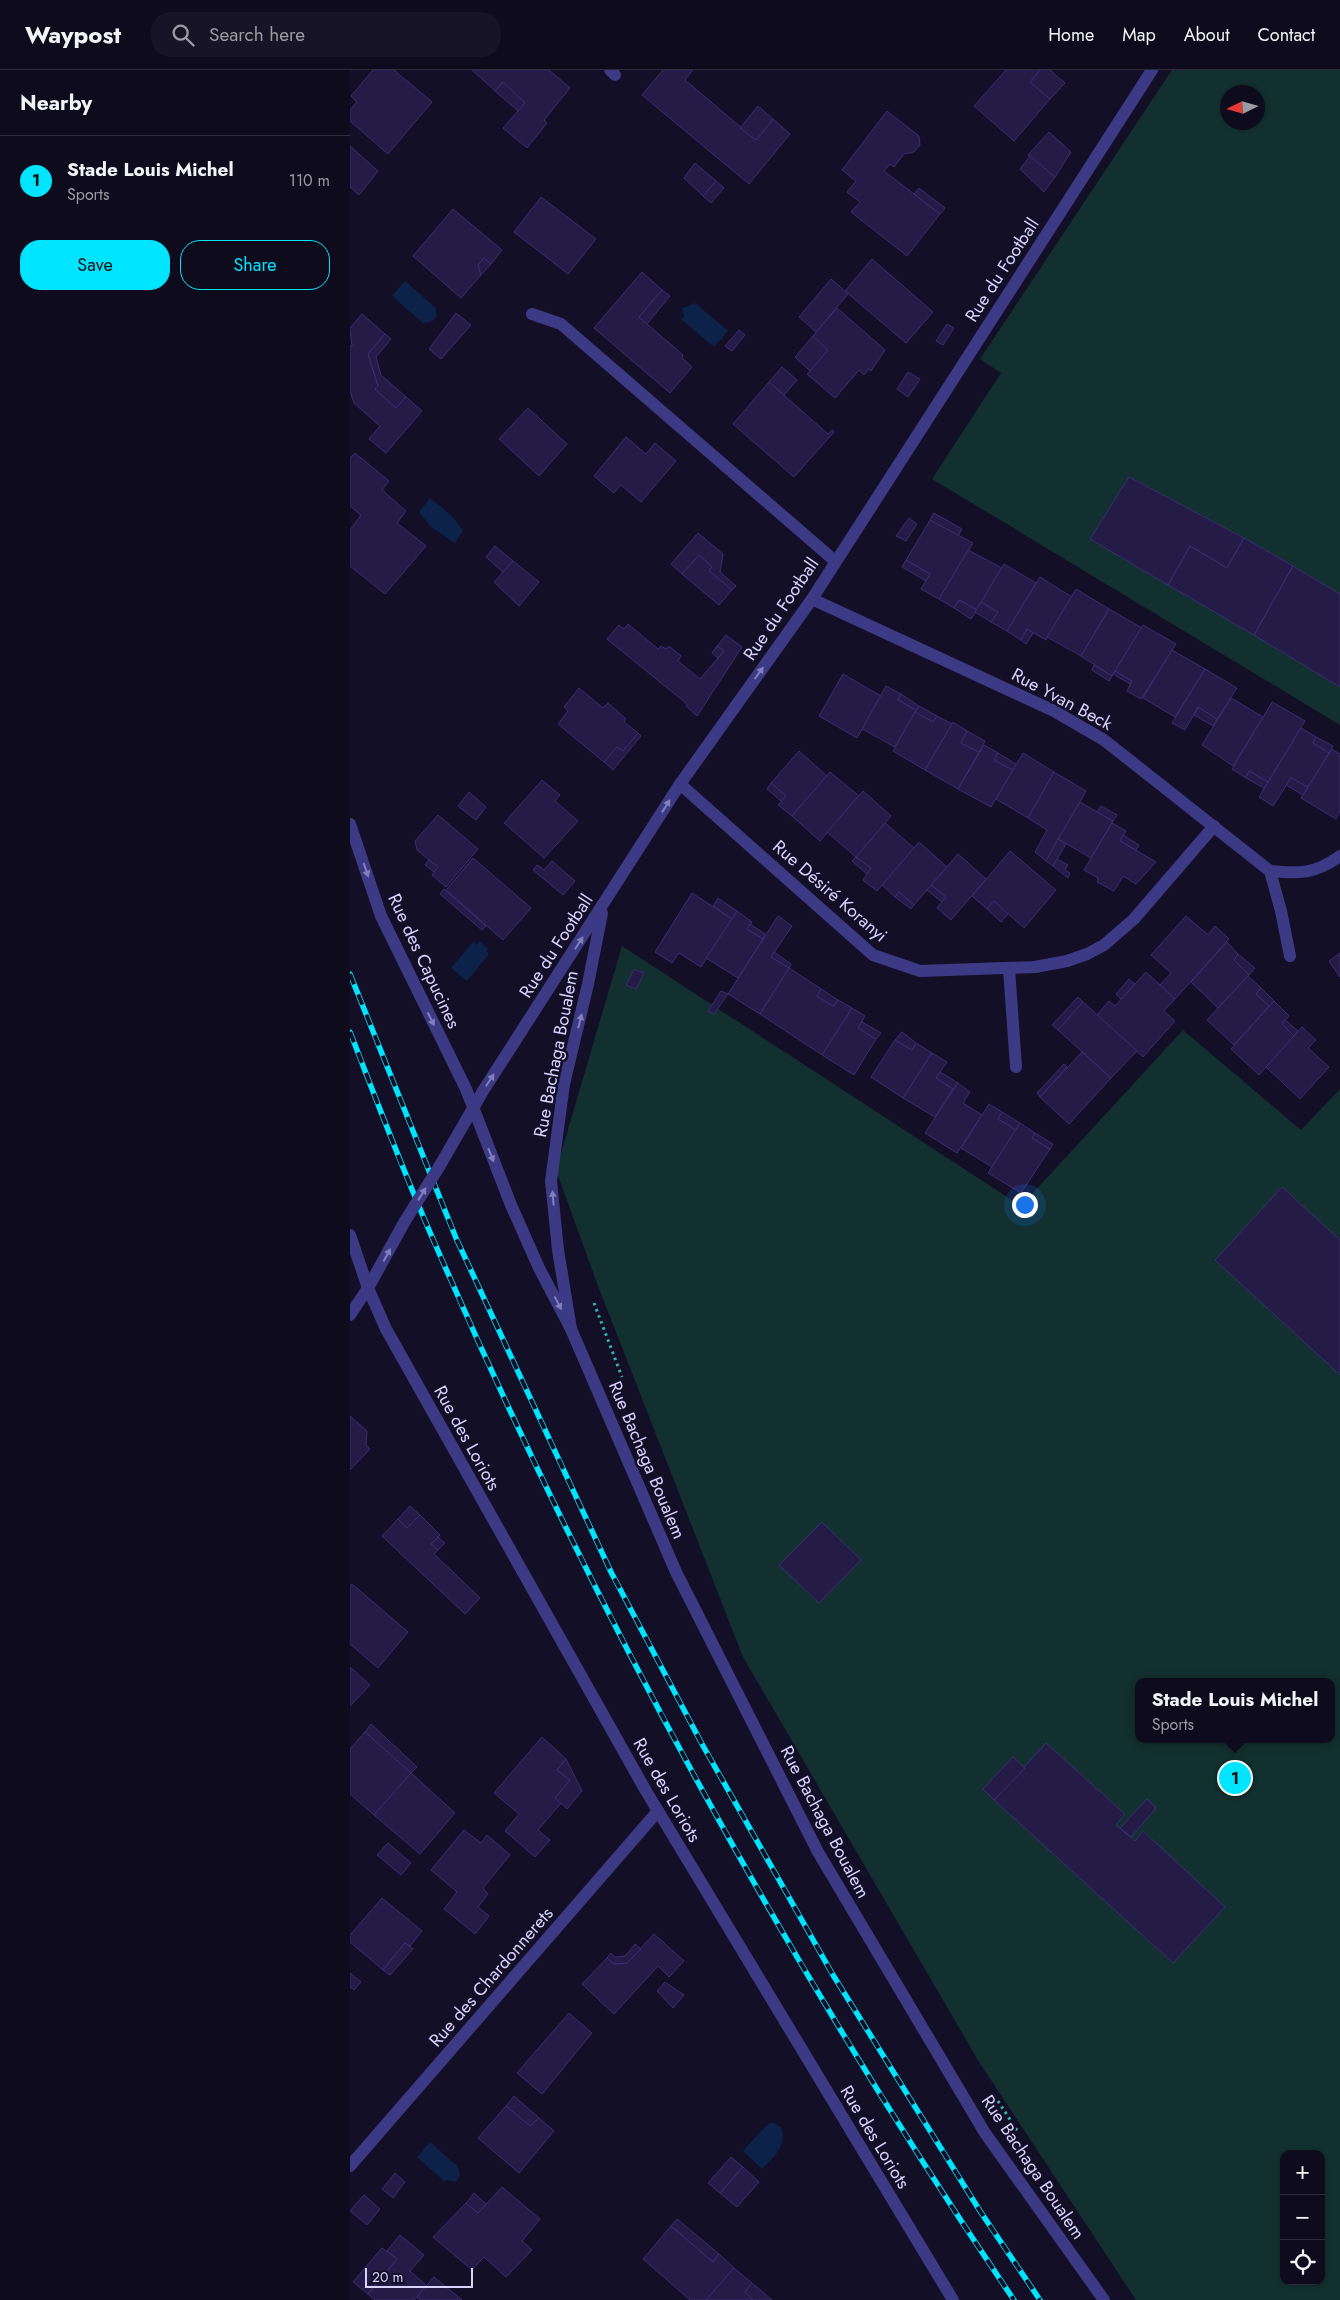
<!DOCTYPE html>
<meta charset="utf-8">
<style>
body{margin:0;font-family:Jost,sans-serif;background:#171425;color:#f1f3f6}
.controls{position:absolute;right:15px;bottom:15px;display:grid;overflow:hidden;border-radius:10px;box-shadow:0 1px 4px #0004}
.controls button{width:45px;height:45px;display:grid;place-items:center;padding:0;border:0;border-bottom:1px solid #2e2b3b;background:#0e0b1c;color:#f1f3f6;font:25px sans-serif}
.compass{position:absolute;left:870px;top:15px;width:45px;height:45px;border-radius:50%;background:#0e0b1c;box-shadow:0 1px 4px #0004;rotate:265deg}
.scale{position:absolute;left:15px;bottom:12px;width:108px;box-sizing:border-box;padding-left:5px;border:2px solid #d9d4ff;border-top:0;font-size:14px;line-height:18px;white-space:nowrap;color:#d9d4ff;-webkit-text-stroke:4px #130f26;paint-order:stroke}
.you{position:absolute;left:674px;top:1134px;width:18px;height:18px;margin:-12px;border:4px solid #fff;border-radius:50%;background:#1a73e8;box-shadow:0 0 0 8px #1a73e833}
.badge{display:grid;place-items:center;width:32px;height:32px;border-radius:50%;background:#00e5ff;color:#111;font-size:16px;font-weight:700}
.pin{position:absolute;translate:-50% -50%;border:2px solid #fff;box-shadow:0 1px 5px #0006}
.popup{position:absolute;left:785px;top:1608px;width:200px;height:65px;box-sizing:border-box;display:grid;place-content:center;border-radius:10px;background:#0e0b1c;filter:drop-shadow(0 1px 4px #0005);font-size:16px;white-space:nowrap;color:#9b9ba3}
.popup b{font-size:19px;color:#f1f3f6}
.popup::after{content:'';position:absolute;left:50%;top:100%;margin-left:-10px;border:10px solid transparent;border-top-color:#0e0b1c}
.list{margin:0;padding:0;list-style:none}
h2{display:flex;justify-content:space-between;align-items:center;height:65px;margin:0;padding:0 20px;font-size:21px}
h2 small{font-size:16px;font-weight:400;color:#9b9ba3}
.list li{display:grid;grid-template-columns:32px 1fr auto;gap:15px;align-items:center;box-sizing:border-box;height:90px;padding:0 20px;border-top:1px solid #2e2b3b}
.list b{display:block;font-size:19px;white-space:nowrap}
.list p{margin:0;font-size:16px;white-space:nowrap;color:#9b9ba3}
.list em{font-size:16px;font-style:normal;color:#9b9ba3}
.actions{display:flex;gap:10px;padding:15px 20px}
.actions a{flex:1;padding:11px 0;border:1px solid #00e5ff;border-radius:20px;text-align:center;font-size:18px;color:#00e5ff}
.actions .main{background:#00e5ff;color:#111}
.icon{flex:none;width:28px;height:28px;fill:none;stroke:currentColor;stroke-width:2;stroke-linecap:round;stroke-linejoin:round}
.map{position:relative;flex:none;width:990px;height:2230px;overflow:hidden}
header{display:flex;align-items:center;gap:30px;box-sizing:border-box;height:70px;padding:0 25px;background:#0e0b1c;border-bottom:1px solid #2e2b3b}
header strong{font-size:24px}
nav{display:flex;gap:28px;margin-inline-start:auto;font-size:18px}
.search{width:350px;height:45px;background:#171425;display:flex;align-items:center;gap:12px;box-sizing:border-box;padding:0 18px;border-radius:20px;color:#9b9ba3;font-size:19px}
main{display:flex}
aside{flex:1;background:#0e0b1c}
.map>svg:first-child{display:block}
.green{fill:#12302f;fill-rule:evenodd}
.water{fill:#0c2248}
.building{fill:#241b47;stroke:#3b2d73}
.lines{fill:none;stroke-linecap:round;stroke-linejoin:round}
.path{stroke:#2fb8b0;stroke-width:3;stroke-dasharray:2.5 4;stroke-linecap:butt}
.minor{stroke:#3d3a85;stroke-width:12}
.rail-casing{stroke:#00e5ff;stroke-width:5.5}
.rail{stroke:#130f26;stroke-width:4;stroke-dasharray:11;stroke-linecap:butt}
.minor-bridge{stroke:#3d3a85;stroke-width:12}
.oneway{fill:#837fbc}
.labels{text-anchor:middle;stroke-width:5;stroke-linejoin:round;paint-order:stroke}
.street-label{font-size:18px;fill:#d9d4ff;stroke:#130f26}
</style>
<header>
<strong>Waypost</strong>
<div class="search"><svg class="icon" aria-label="search" viewBox="0 0 24 24"><circle cx="10" cy="10" r="6"/><path d="M15 15l6 6"/></svg>Search here</div>
<nav><a>Home</a><a>Map</a><a>About</a><a>Contact</a></nav>
</header>
<main>
<aside>
<h2>Nearby<small></small></h2>
<ul class="list">
<li><span class="badge">1</span><div><b>Stade Louis Michel</b><p>Sports</p></div><em>110 m</em></li>
</ul>
<div class="actions"><a class="main">Save</a><a>Share</a></div>
</aside>
<div class="map">
<svg width="990" height="2230" viewBox="0 0 990 2230">
<rect width="100%" height="100%" fill="#130f26"/>
<g class="green">
<path d="M822 0H990V655L582 409 651 303 630 289ZM878 22H908V52H878Z"/>
<path d="M272 876 671 1136 833 960 951 1060 990 1019V2230H786L629 1992 393 1587 248 1216 206 1100ZM789 1612H981V1669H789ZM934 2084H971V2211H934Z"/>
</g>
<g class="water">
<path d="M55 211 86 238 85 240 87 245 84 250 78 253 75 252 74 254 42 226Z"/>
<path d="M345 233 378 261 364 277 331 249 334 247 332 238Z"/>
<path d="M80 428 102 446 113 461 105 473 81 457 69 442Z"/>
<path d="M130 871 138 879 136 881 139 884 117 911 101 898 123 872 127 875Z"/>
<path d="M421 2052 431 2057C437 2076 425 2086 412 2099L393 2081 413 2059Z"/>
<path d="M80 2072 108 2097 110 2106 106 2112 96 2110 95 2112 67 2087Z"/>
</g>
<g class="building">
<path d="M23 0H44L82 32 38 84 0 51V40L7 32 1 26Z"/>
<path d="M122 0H199L220 18 194 50 197 53 177 78 153 58 175 33 153 12 145 21Z"/>
<path d="M313 0H343L335 10 406 70 423 49 440 64 399 114 292 25Z"/>
<path d="M656 0H690L680 12 700 29 664 71 624 36Z"/>
<path d="M690 0H700L715 13 700 29 680 12Z"/>
<path d="M153 12 175 33 168 41 145 21Z"/>
<path d="M408 36 423 49 406 70 390 58Z"/>
<path d="M537 41 569 66 570 75 564 82 554 84 544 97 540 94 534 101 590 144 557 186 501 142 510 132 497 122 506 111 492 100Z"/>
<path d="M699 62 721 82 705 107 678 85Z"/>
<path d="M0 76 28 101 9 125 0 117Z"/>
<path d="M680 86 705 107 694 122 670 99Z"/>
<path d="M345 93 366 111 353 126 334 108Z"/>
<path d="M366 111 374 118 361 133 353 126Z"/>
<path d="M569 118 595 138 590 144 564 124Z"/>
<path d="M191 127 246 169 218 204 164 162Z"/>
<path d="M103 139 152 180 141 194 134 188 128 195 131 205 111 228 63 186Z"/>
<path d="M134 188 141 194 131 205 128 195Z"/>
<path d="M522 189 583 242 556 273 495 221Z"/>
<path d="M292 202 312 220 289 247 333 285 332 288 342 297 320 323 244 258Z"/>
<path d="M481 209 498 224 466 262 449 247Z"/>
<path d="M312 220 320 226 297 254 289 247Z"/>
<path d="M487 238 535 280 521 301 519 299 514 305 509 300 485 328 457 304 478 280 463 266Z"/>
<path d="M106 243 121 255 91 289 79 279Z"/>
<path d="M12 244 35 264 18 284 28 316 25 319 46 338 56 327 72 341 36 383 19 369 30 356 4 333 0 321V276H2L0 258Z"/>
<path d="M597 254 604 258 593 275 586 271Z"/>
<path d="M389 260 395 265 382 281 375 276Z"/>
<path d="M35 264 41 269 26 287 31 305 56 327 46 338 25 319 28 316 18 284Z"/>
<path d="M463 266 478 280 460 301 445 287Z"/>
<path d="M432 297 447 310 434 325 419 312Z"/>
<path d="M558 302 570 309 558 327 547 319Z"/>
<path d="M419 312 478 364 482 360 484 362 444 407 383 354Z"/>
<path d="M178 338 217 374 189 406 149 369Z"/>
<path d="M276 367 296 384 305 373 326 391 291 432 271 415 264 423 244 406Z"/>
<path d="M5 383 39 411 32 420 56 441 47 453 76 476 35 524 0 496V460L11 445 0 436V388Z"/>
<path d="M779 407 894 468 877 498 840 476 818 515 740 469Z"/>
<path d="M584 443 612 459 608 466 580 450Z"/>
<path d="M559 448 567 454 556 471 546 466Z"/>
<path d="M580 450 623 473 589 529 571 519 580 504 556 490Z"/>
<path d="M348 463 373 484 370 502 386 516 382 520 359 501 362 497 349 485 332 504 321 494Z"/>
<path d="M894 468 943 496 904 565 818 515 840 476 877 498Z"/>
<path d="M145 476 163 491 153 502 136 487Z"/>
<path d="M618 480 652 498 627 540 609 530 604 538 589 529Z"/>
<path d="M349 485 362 497 359 501 382 520 369 535 332 504Z"/>
<path d="M556 490 580 504 576 511 552 497Z"/>
<path d="M163 491 189 512 169 536 144 512Z"/>
<path d="M654 494 686 513 657 561 641 552 648 542 631 532Z"/>
<path d="M943 496 990 524V617L904 565Z"/>
<path d="M690 507 722 527 696 570 677 559 671 570 657 561Z"/>
<path d="M726 519 759 539 731 586 697 567Z"/>
<path d="M609 530 627 540 621 549 604 538Z"/>
<path d="M631 532 648 542 641 552 625 542Z"/>
<path d="M759 539 792 558 762 606 731 586Z"/>
<path d="M278 554 308 579 311 576 316 579 319 576 331 586 328 591 350 609 374 581 367 576 376 565 392 577 347 646 336 636 337 634 257 569 269 555 274 559Z"/>
<path d="M793 555 826 574 791 629 777 621 782 611 765 601Z"/>
<path d="M677 559 683 563 676 574 671 570Z"/>
<path d="M367 576 374 581 368 588 362 583Z"/>
<path d="M822 580 855 599 825 647 793 628Z"/>
<path d="M744 595 762 606 759 611 742 600Z"/>
<path d="M855 599 887 618 867 649 848 637 835 660 822 653Z"/>
<path d="M765 601 782 611 780 614 763 604Z"/>
<path d="M493 604 531 626 507 668 469 646Z"/>
<path d="M536 616 551 624 548 630 566 640 545 677 512 659Z"/>
<path d="M229 618 253 638 258 633 276 649 274 652 288 663 273 681 267 677 254 692 208 654 218 641 214 637Z"/>
<path d="M551 624 569 636 566 640 548 630Z"/>
<path d="M881 628 913 647 883 696 852 675Z"/>
<path d="M922 632 955 651 918 712 899 701 896 708 882 699Z"/>
<path d="M569 636 587 646 583 652 565 642Z"/>
<path d="M848 637 867 649 863 656 844 645Z"/>
<path d="M565 642 583 652 587 646 602 654 575 700 543 681Z"/>
<path d="M603 652 617 661 611 673 629 682 608 719 575 700Z"/>
<path d="M951 658 966 667 963 673 979 683 958 717 941 708 923 736 909 727Z"/>
<path d="M617 661 635 671 629 682 611 673Z"/>
<path d="M288 663 291 666 263 700 254 692 267 677 273 681Z"/>
<path d="M966 667 983 676 979 683 963 673Z"/>
<path d="M634 675 648 683 644 690 663 700 641 737 608 719Z"/>
<path d="M982 679 990 684V741L986 749 951 728Z"/>
<path d="M449 681 477 706 442 746 428 735 436 726 421 713Z"/>
<path d="M648 683 666 694 663 700 644 690Z"/>
<path d="M673 683 704 702 678 748 646 729Z"/>
<path d="M899 701 918 712 914 718 896 708Z"/>
<path d="M480 702 509 726 470 771 442 746Z"/>
<path d="M704 702 736 721 696 791 685 782 697 760 678 748Z"/>
<path d="M941 708 958 717 953 725 936 715Z"/>
<path d="M192 710 210 725 205 731 228 751 194 788 154 753Z"/>
<path d="M421 713 436 726 431 731 417 719Z"/>
<path d="M513 721 541 746 506 787 477 762Z"/>
<path d="M119 722 136 737 126 750 108 736Z"/>
<path d="M730 732 763 751 741 788 708 769Z"/>
<path d="M751 736 767 745 763 751 747 742Z"/>
<path d="M88 745 128 779 96 817 82 805 88 797 67 780 65 771Z"/>
<path d="M535 753 564 778 527 821 513 810 521 798 506 787Z"/>
<path d="M762 753 776 761 770 771 806 792 786 814 773 806 764 821 747 812 748 808 734 800Z"/>
<path d="M773 765 789 775 786 780 770 771Z"/>
<path d="M708 769 716 774 703 796 696 791Z"/>
<path d="M569 772 597 797 564 835 549 822 545 827 532 815Z"/>
<path d="M660 781 706 820 674 858 644 831 637 839 622 826Z"/>
<path d="M608 784 636 809 601 850 587 838 596 827 581 815Z"/>
<path d="M506 787 521 798 517 804 502 791Z"/>
<path d="M123 788 181 838 153 870 96 820Z"/>
<path d="M707 789 718 795 715 800 720 803 718 808 703 796Z"/>
<path d="M79 790 88 797 84 802 75 795Z"/>
<path d="M202 791 225 811 213 825 183 800 187 795 194 800Z"/>
<path d="M581 815 596 827 592 832 577 820Z"/>
<path d="M94 819 136 856 132 860 90 824Z"/>
<path d="M549 822 564 835 561 839 545 827Z"/>
<path d="M342 823 382 849 351 897 329 883 322 893 305 882Z"/>
<path d="M368 828 387 841 382 849 363 836Z"/>
<path d="M644 831 658 844 651 852 637 839Z"/>
<path d="M387 841 402 852 397 859 413 869 388 908 356 888Z"/>
<path d="M428 846 442 856 421 887 439 898 410 944 378 924Z"/>
<path d="M836 846 858 865 865 856 879 869 825 929 810 915 821 903 801 885Z"/>
<path d="M400 854 415 864 413 869 397 859Z"/>
<path d="M877 872 888 884 884 890 899 905 868 938 841 912Z"/>
<path d="M424 882 441 894 439 898 421 887Z"/>
<path d="M990 883V907L979 891Z"/>
<path d="M888 884 905 898 899 905 884 890Z"/>
<path d="M439 898 471 919 467 926 483 936 488 930 502 938 472 985 410 944Z"/>
<path d="M284 899 294 903 286 919 276 915Z"/>
<path d="M796 902 825 929 814 941 825 951 793 987 747 945 759 931 765 936Z"/>
<path d="M898 906 911 918 906 924 919 936 884 975 857 950Z"/>
<path d="M779 909 785 914 771 929 766 924Z"/>
<path d="M911 918 924 931 919 936 906 924Z"/>
<path d="M471 919 488 930 483 936 467 926Z"/>
<path d="M371 921 378 924 364 944 358 941Z"/>
<path d="M728 927 733 932 708 960 702 955Z"/>
<path d="M924 931 939 946 932 954 944 966 909 1005 881 979Z"/>
<path d="M733 932 787 981 761 1008 708 960Z"/>
<path d="M502 938 515 946 508 958 526 969 504 1005 472 985Z"/>
<path d="M935 950 948 961 944 966 932 954Z"/>
<path d="M512 952 531 963 526 969 508 958Z"/>
<path d="M952 957 966 970 958 978 979 997 950 1029 916 997Z"/>
<path d="M552 962 566 973 562 980 545 970Z"/>
<path d="M545 970 562 980 566 973 582 983 553 1028 521 1007Z"/>
<path d="M732 982 761 1008 719 1054 690 1027Z"/>
<path d="M582 983 597 992 586 1008 603 1019 585 1047 553 1028Z"/>
<path d="M714 994 717 997 690 1027 687 1023Z"/>
<path d="M590 1002 608 1013 603 1019 586 1008Z"/>
<path d="M608 1013 620 1022 613 1033 632 1045 607 1083 575 1063Z"/>
<path d="M639 1034 652 1042 648 1049 666 1060 642 1097 611 1078Z"/>
<path d="M652 1042 670 1053 666 1060 648 1049Z"/>
<path d="M670 1053 685 1063 682 1068 700 1079 671 1123 638 1103Z"/>
<path d="M685 1063 703 1074 700 1079 682 1068Z"/>
<path d="M932 1117 990 1170V1305L865 1190Z"/>
<path d="M0 1346 17 1361 16 1375 20 1379 0 1400Z"/>
<path d="M60 1436 70 1445 57 1458 48 1449Z"/>
<path d="M70 1445 90 1465 81 1474 88 1480 84 1484 130 1528 115 1544 32 1466 48 1449 57 1458Z"/>
<path d="M472 1452 511 1490 469 1533 429 1495Z"/>
<path d="M88 1467 95 1473 88 1480 81 1474Z"/>
<path d="M2 1514 58 1562 28 1598 0 1574V1516Z"/>
<path d="M0 1597 20 1615 0 1636Z"/>
<path d="M21 1654 67 1697 61 1703 15 1662Z"/>
<path d="M15 1662 61 1703 24 1745 0 1724V1679Z"/>
<path d="M192 1667 216 1689 207 1700 220 1710 205 1728 211 1733 188 1760 200 1770 185 1787 155 1761 169 1744 144 1723Z"/>
<path d="M696 1673 775 1744 766 1755 785 1771 793 1761 875 1837 823 1893 644 1730Z"/>
<path d="M663 1687 675 1698 644 1730 633 1719Z"/>
<path d="M216 1689 232 1721 217 1739 205 1728 220 1710 207 1700Z"/>
<path d="M61 1703 105 1743 70 1784 24 1745Z"/>
<path d="M797 1729 806 1738 781 1767 770 1758Z"/>
<path d="M114 1760 131 1773 137 1765 160 1785 133 1818 138 1824 128 1837 139 1846 125 1864 94 1839 107 1822 81 1800Z"/>
<path d="M38 1773 61 1793 51 1805 27 1785Z"/>
<path d="M32 1828 72 1861 60 1876 55 1873 33 1900 0 1872V1865Z"/>
<path d="M304 1864 334 1891 319 1907 308 1896 264 1944 232 1914 257 1888 264 1894 277 1893Z"/>
<path d="M55 1873 63 1879 40 1905 33 1900Z"/>
<path d="M285 1874 291 1879 277 1893 264 1894 257 1888 261 1883 265 1887 275 1886Z"/>
<path d="M0 1903 11 1912 4 1920 0 1917Z"/>
<path d="M315 1912 334 1925 323 1938 307 1921Z"/>
<path d="M219 1943 242 1963 192 2024 167 2003Z"/>
<path d="M164 2026 189 2048 180 2056 156 2036Z"/>
<path d="M156 2036 180 2056 189 2048 204 2061 169 2103 128 2068Z"/>
<path d="M381 2087 393 2097 370 2123 358 2113Z"/>
<path d="M393 2097 409 2112 387 2137 370 2123Z"/>
<path d="M45 2103 55 2112 43 2128 32 2119Z"/>
<path d="M152 2117 190 2149 172 2171 182 2180 156 2207 134 2187 122 2200 83 2167 116 2133 128 2143Z"/>
<path d="M124 2123 136 2134 128 2143 116 2133Z"/>
<path d="M14 2125 30 2139 17 2155 0 2141Z"/>
<path d="M327 2149 369 2184 363 2192 321 2156Z"/>
<path d="M321 2156 363 2192 369 2184 384 2198 356 2230H340L293 2189Z"/>
<path d="M50 2165 74 2185 60 2201 77 2216 64 2230H25L18 2224 47 2189 37 2181Z"/>
<path d="M32 2178 47 2189 18 2224 3 2212Z"/>
<path d="M384 2198 402 2213 395 2222 403 2230H356Z"/>
<path d="M84 2207 112 2230H70L67 2227Z"/>
<path d="M402 2213 422 2230H403L395 2222Z"/>
</g>
<g class="lines">
<g class="path">
<path d="M244 1233 272 1307"/>
<path d="M648 2031 668 2062"/>
</g>
<g class="minor">
<path d="M260 0 265 5"/>
<path d="M182 244 211 254 485 491"/>
<path d="M462 529 704 641 754 670 920 801 931 841 940 886"/>
<path d="M330 714 523 885 570 901 685 897 717 891 737 884 754 875 784 849 864 756"/>
<path d="M0 754 31 846 116 1019 161 1135 189 1198 221 1259 208 1180 201 1111 214 1014 238 914 252 843"/>
<path d="M920 801C949 804 965 804 990 786"/>
<path d="M659 899 666 997"/>
<path d="M89 1097 133 1021 330 714 462 529 802 0"/>
<path d="M0 1165 18 1218 36 1259 296 1721 603 2230"/>
<path d="M0 1245 18 1218 55 1151"/>
<path d="M221 1259 326 1502 468 1782 635 2063 754 2230"/>
<path d="M0 2096 308 1741"/>
</g>
<g class="rail-casing">
<g id="rail">
<path d="M0 904 106 1168 261 1502 352 1674 483 1905 630 2141 690 2230"/>
<path d="M0 962C28 1034 55 1106 86 1176 245 1543 440 1900 664 2230"/>
</g>
</g>
<use href="#rail" class="rail"/>
<path class="minor-bridge" d="M55 1151 89 1097"/>
</g>
<defs><path id="oneway-solid" d="M-6-.8H1V-3.2L6.5 0L1 3.2V.8H-6Z" transform="scale(1.25)"/></defs>
<g class="oneway">
<use href="#oneway-solid" transform="translate(409 603) rotate(-54)"/>
<use href="#oneway-solid" transform="translate(316 736) rotate(-58)"/>
<use href="#oneway-solid" transform="translate(16 800) rotate(71)"/>
<use href="#oneway-solid" transform="translate(229 873) rotate(-57)"/>
<use href="#oneway-solid" transform="translate(81 949) rotate(64)"/>
<use href="#oneway-solid" transform="translate(230 951) rotate(-76)"/>
<use href="#oneway-solid" transform="translate(140 1010) rotate(-57)"/>
<use href="#oneway-solid" transform="translate(141 1085) rotate(68)"/>
<use href="#oneway-solid" transform="translate(72 1124) rotate(-58)"/>
<use href="#oneway-solid" transform="translate(203 1128) rotate(-95)"/>
<use href="#oneway-solid" transform="translate(37 1185) rotate(-61)"/>
<use href="#oneway-solid" transform="translate(208 1233) rotate(62)"/>
</g>
<g class="labels">
<g class="street-label">
<text transform="translate(652 200) rotate(-57)" y="6">Rue du Football</text>
<text transform="translate(431 539) rotate(-56)" y="6">Rue du Football</text>
<text transform="translate(712 629) rotate(28)" y="6">Rue Yvan Beck</text>
<text transform="translate(480 821) rotate(41)" y="6">Rue Désiré Koranyi</text>
<text transform="translate(206 876) rotate(-57)" y="6">Rue du Football</text>
<text transform="translate(74 891) rotate(65)" y="6">Rue des Capucines</text>
<text transform="translate(206 984) rotate(-79)" y="6">Rue Bachaga Boualem</text>
<text transform="translate(117 1368) rotate(61)" y="6">Rue des Loriots</text>
<text transform="translate(297 1390) rotate(67)" y="6">Rue Bachaga Boualem</text>
<text transform="translate(317 1720) rotate(60)" y="6">Rue des Loriots</text>
<text transform="translate(475 1752) rotate(62)" y="6">Rue Bachaga Boualem</text>
<text transform="translate(141 1907) rotate(-49)" y="6">Rue des Chardonnerets</text>
<text transform="translate(525 2067) rotate(59)" y="6">Rue des Loriots</text>
<text transform="translate(683 2097) rotate(56)" y="6">Rue Bachaga Boualem</text>
</g>
</g>
</svg>
<div class="controls">
<button>+</button>
<button>−</button>
<button><svg class="icon" aria-label="locate" viewBox="0 0 24 24"><circle cx="12" cy="12" r="6"/><path d="M12 2v4M12 18v4M2 12h4M18 12h4"/></svg></button>
</div>
<svg class="compass" viewBox="-18 -18 36 36"><path d="M0-13l5 13h-10z" fill="#e53935"/><path d="M0 13l5-13h-10z" fill="#9b9ba3"/></svg>
<div class="scale">20 m</div>
<div class="you"></div>
<div class="pin badge" style="left:885px;top:1708px">1</div>
<div class="popup"><b>Stade Louis Michel</b>Sports</div>
</div>
</main>
